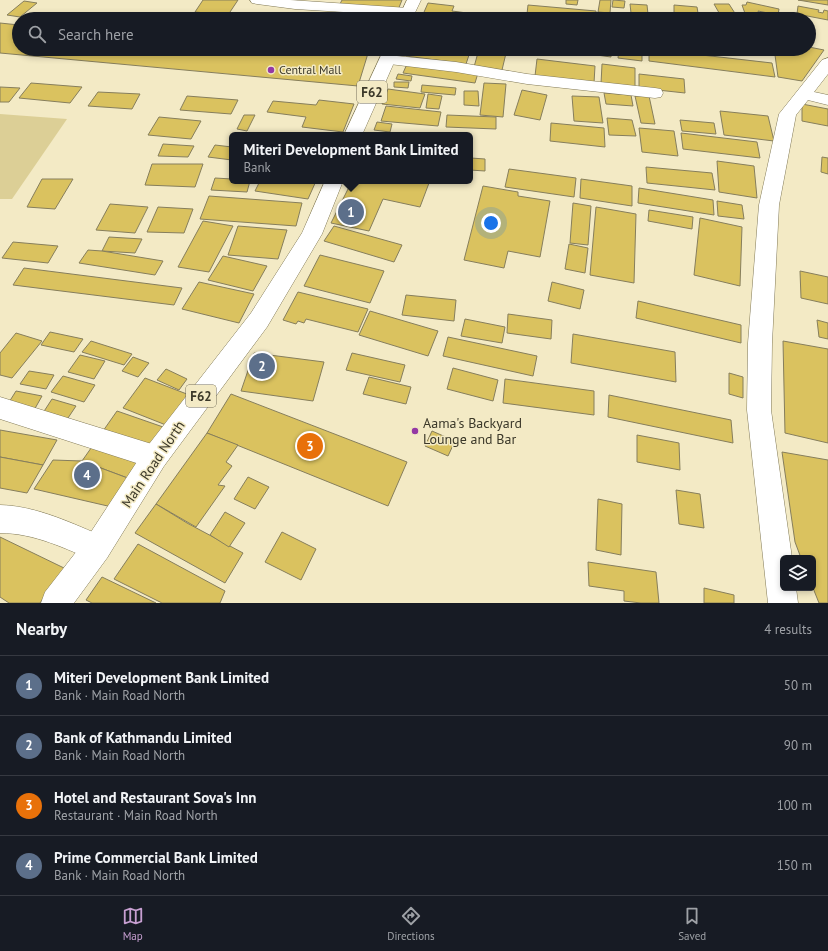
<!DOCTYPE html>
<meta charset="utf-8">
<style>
body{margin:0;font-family:"PT Sans",sans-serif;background:#242831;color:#f1f3f6}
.controls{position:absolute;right:12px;bottom:12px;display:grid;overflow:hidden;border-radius:6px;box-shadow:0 2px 6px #0003}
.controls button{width:36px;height:36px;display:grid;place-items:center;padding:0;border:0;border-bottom:1px solid #363941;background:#171b24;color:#f1f3f6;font:20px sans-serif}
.you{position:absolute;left:491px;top:223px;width:14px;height:14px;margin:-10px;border:3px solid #fff;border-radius:50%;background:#1a73e8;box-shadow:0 0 0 6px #1a73e833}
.badge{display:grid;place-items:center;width:26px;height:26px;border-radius:50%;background:#c79fd1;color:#fff;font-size:13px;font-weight:700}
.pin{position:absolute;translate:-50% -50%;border:2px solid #fff;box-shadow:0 1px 4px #0006}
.popup{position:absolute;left:229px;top:132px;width:244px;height:52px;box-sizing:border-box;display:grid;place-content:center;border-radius:6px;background:#171b24;filter:drop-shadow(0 1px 3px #0005);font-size:13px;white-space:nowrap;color:#9ea1a6}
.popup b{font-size:15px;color:#f1f3f6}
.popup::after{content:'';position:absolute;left:50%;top:100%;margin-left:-8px;border:8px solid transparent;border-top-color:#171b24}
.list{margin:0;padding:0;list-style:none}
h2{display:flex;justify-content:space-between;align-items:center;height:52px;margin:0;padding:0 16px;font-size:17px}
h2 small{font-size:13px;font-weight:400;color:#9ea1a6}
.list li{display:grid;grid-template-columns:26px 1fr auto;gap:12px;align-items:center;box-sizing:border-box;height:60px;padding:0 16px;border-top:1px solid #363941}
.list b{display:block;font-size:15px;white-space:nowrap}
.list p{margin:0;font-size:13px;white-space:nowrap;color:#9ea1a6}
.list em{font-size:13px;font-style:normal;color:#9ea1a6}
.icon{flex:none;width:22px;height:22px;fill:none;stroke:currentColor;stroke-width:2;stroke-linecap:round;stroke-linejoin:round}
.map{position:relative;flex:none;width:828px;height:603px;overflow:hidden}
.search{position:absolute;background:#171b24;box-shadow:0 2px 6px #0003;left:12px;right:12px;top:12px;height:44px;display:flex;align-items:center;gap:10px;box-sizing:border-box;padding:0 14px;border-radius:22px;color:#9ea1a6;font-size:15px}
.sheet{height:292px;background:#171b24}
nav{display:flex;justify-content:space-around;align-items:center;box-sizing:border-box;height:56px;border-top:1px solid #363941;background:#171b24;font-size:11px;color:#9ea1a6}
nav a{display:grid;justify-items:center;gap:2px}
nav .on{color:#c79fd1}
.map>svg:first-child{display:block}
.green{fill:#dccf96}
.building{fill:#dac25f;stroke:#867e5c}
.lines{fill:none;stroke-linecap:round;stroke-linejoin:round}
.street-casing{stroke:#827a58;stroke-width:1}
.primary-casing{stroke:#827a58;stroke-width:1}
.street{fill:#fff;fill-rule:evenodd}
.primary{fill:#fff;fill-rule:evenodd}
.poi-dot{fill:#9439a4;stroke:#f3eac5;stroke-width:1.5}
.labels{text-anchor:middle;stroke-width:3;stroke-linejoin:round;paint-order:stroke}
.far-poi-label{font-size:12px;fill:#3b3829;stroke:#f3eac5;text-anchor:start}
.shield{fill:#f3eac5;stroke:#726d58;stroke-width:1}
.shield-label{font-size:13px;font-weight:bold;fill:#3b3829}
.poi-label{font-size:14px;fill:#3b3829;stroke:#f3eac5;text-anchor:start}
.street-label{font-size:14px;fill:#3b3829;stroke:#f3eac5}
</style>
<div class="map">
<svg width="828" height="603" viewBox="0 0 828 603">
<rect width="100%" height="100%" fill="#f3eac5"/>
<path class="green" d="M0 114 67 119 12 199H0Z"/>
<g class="building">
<path d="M203 0H238L228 15 195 12Z"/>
<path d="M342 0H402L398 10 340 4Z"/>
<path d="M566 0H578L577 5 566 4Z"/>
<path d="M600 0H611L610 13 598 12Z"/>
<path d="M613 0 625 1 624 8 612 7Z"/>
<path d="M798 0H828V5Z"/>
<path d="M24 1 37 3 20 17 7 15Z"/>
<path d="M747 2 779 9 778 15 758 11 761 19H747L742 5H746Z"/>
<path d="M428 3 454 6 452 11 497 17 496 19H421Z"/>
<path d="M630 4 647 5 648 14 631 13Z"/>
<path d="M714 4H729L738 18H722Z"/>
<path d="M528 5 596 11V19L527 14Z"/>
<path d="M674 5 697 7 699 19 674 17Z"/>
<path d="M798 6 819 10 818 12 823 13 824 10 828 11V20L797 14Z"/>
<path d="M705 13 717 15 718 19H705Z"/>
<path d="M626 16 653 19H626Z"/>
<path d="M0 23 19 25V49L369 50 358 86 0 53Z"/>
<path d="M809 47 824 50 802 81 778 77 775 55 768 53 767 49H809Z"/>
<path d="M409 49H471L466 64 406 56Z"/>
<path d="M479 49H507L502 70 474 67Z"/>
<path d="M553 49H611V57Z"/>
<path d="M619 49H642V61L618 58Z"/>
<path d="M649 49 772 63 775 77 649 61Z"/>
<path d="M537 59 595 66 594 83 535 76Z"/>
<path d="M407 64 478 73 475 83 403 73Z"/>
<path d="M602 64 635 68V88L601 84Z"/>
<path d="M398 74 412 76 411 81 396 79Z"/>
<path d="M639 74 684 79 685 93 639 88Z"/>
<path d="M394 82H409L408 88 394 87Z"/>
<path d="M31 83 82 87 70 103 19 98Z"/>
<path d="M484 83 506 84 503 117 480 115Z"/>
<path d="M422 85 456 88 455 95 421 92Z"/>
<path d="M0 87 20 88 9 102H0Z"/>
<path d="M388 89 425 94 420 108 382 104Z"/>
<path d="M522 90 547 95 540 120 514 115Z"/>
<path d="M464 91H478L479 106 464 105Z"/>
<path d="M98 92 140 94 132 109 88 106Z"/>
<path d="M604 93 631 95 633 106 606 104Z"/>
<path d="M428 94 442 96 439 109 426 108Z"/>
<path d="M187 96 238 100 231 114 180 110Z"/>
<path d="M572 96 599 97 603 123 574 121Z"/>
<path d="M635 96H649L655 124 641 123Z"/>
<path d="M319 100 354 104 343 132 302 127 306 117 267 112 273 101 316 105Z"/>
<path d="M802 104 828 109V126L802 121Z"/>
<path d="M386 106 441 112 438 126 381 121Z"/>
<path d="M720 111 768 116 774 141 724 135Z"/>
<path d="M244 115H255L247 131 237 129Z"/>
<path d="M447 115 496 117V129L446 127Z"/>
<path d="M159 117 201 121 191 139 148 135Z"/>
<path d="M607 118 632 120 636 136 609 135Z"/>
<path d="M680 120 714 123 716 134 682 131Z"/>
<path d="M377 122 392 124 390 132 374 130Z"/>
<path d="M551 123 604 128 605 147 550 141Z"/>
<path d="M639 128 674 131 678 156 642 152Z"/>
<path d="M681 133 757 142 760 158 683 149Z"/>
<path d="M163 144 194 146 188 157 158 156Z"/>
<path d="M215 145 232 147V160L208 157Z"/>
<path d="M822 157 828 158V174L821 172Z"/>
<path d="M471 158 485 159V171L470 170Z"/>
<path d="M717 161 754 166 757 198 719 192Z"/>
<path d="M152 164H203L195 187 145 185Z"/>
<path d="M646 167 712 173 715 190 647 183Z"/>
<path d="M509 169 576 178 574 197 505 187Z"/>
<path d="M215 178 232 179V181H250L247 192 211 190Z"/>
<path d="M42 179H73L55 209 27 207Z"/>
<path d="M581 179 632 186V206L580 198Z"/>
<path d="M260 181H316L308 199 255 191Z"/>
<path d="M352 181H421L429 183 420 207 383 199 369 231 331 223Z"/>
<path d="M483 186 518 192V196L550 201 540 257 508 251 504 268 464 260Z"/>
<path d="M639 188 713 200 714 215 638 203Z"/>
<path d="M209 196 302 203 296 226 200 219Z"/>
<path d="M717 201 742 205 744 219 718 216Z"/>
<path d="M573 203 591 206 588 245 570 243Z"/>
<path d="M110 204 148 207 135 233 96 230Z"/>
<path d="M158 207 193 209 184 233 147 232Z"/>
<path d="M596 207 636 214 634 283 590 275Z"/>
<path d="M649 210 693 217 692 229 648 221Z"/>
<path d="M700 218 742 227 740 286 694 275Z"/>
<path d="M203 221 233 226 209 272 178 267Z"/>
<path d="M238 226 287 230 278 259 228 255Z"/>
<path d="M334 226 402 245 394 262 324 241Z"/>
<path d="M109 237 142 239 135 253 102 251Z"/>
<path d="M13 242 58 246 48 263 2 258Z"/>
<path d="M569 244 588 248 585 273 565 269Z"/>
<path d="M88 250 102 251 163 261 155 275 79 263Z"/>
<path d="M320 255 384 271 370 303 304 286Z"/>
<path d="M223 256 267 266 253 291 208 280Z"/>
<path d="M24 268 182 288 174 305 13 285Z"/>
<path d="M800 271 828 277V304L801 298Z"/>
<path d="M199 282 254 294 239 323 182 309Z"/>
<path d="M552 282 584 290 580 309 548 301Z"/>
<path d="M298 292 368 309 358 332 306 319 304 323 298 321 296 324 283 320Z"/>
<path d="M406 295 456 300 454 321 402 315Z"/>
<path d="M638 301 741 325V343L636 318Z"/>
<path d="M370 311 438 331 428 356 359 335Z"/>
<path d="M508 314 552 320 551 339 507 333Z"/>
<path d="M465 319 505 327 502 343 461 336Z"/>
<path d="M817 320 828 323V339L819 337Z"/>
<path d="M50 332 83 339 74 352 41 345Z"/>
<path d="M16 333 42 341 12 378 0 375V353Z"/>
<path d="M573 334 675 352 676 382 571 363Z"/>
<path d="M448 337 537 356 533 376 443 356Z"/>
<path d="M91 341 132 354 124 365 82 352Z"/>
<path d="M783 341 828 349V443L785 433Z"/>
<path d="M254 353 324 362 313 401 241 391Z"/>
<path d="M352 353 405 365 400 382 346 370Z"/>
<path d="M80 355 105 361 94 379 68 372Z"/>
<path d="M133 357 149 363 138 377 122 371Z"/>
<path d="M453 368 498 380 493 401 447 389Z"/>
<path d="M166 369 187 379 179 390 157 380Z"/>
<path d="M29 371 54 375 46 389 20 384Z"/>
<path d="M729 373 743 377V398L729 394Z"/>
<path d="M63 376 95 385 84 402 51 392Z"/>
<path d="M369 377 411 387 406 404 363 394Z"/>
<path d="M145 378 192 396 171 427 123 408Z"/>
<path d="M505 379 594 391V415L503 403Z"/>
<path d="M16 391 42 396 33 412 6 407Z"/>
<path d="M231 394 407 462 388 506 207 433Z"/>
<path d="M609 395 731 420 733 443 608 417Z"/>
<path d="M52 399 76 406 62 427 39 419Z"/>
<path d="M117 411 166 428 133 480 82 461Z"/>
<path d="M0 430 57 440 43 465 0 457Z"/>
<path d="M432 431 455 441 448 456 425 446Z"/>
<path d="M207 433 238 445 226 462 232 466 218 485 225 486 196 527 156 504Z"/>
<path d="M637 435 679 443 680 470 637 462Z"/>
<path d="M782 452 828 460V603H819L813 588V558H801L795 542Z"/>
<path d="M0 457 43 465 27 493 0 488Z"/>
<path d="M53 460 82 461 133 480 112 507 34 489Z"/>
<path d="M248 477 269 487 255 509 234 499Z"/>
<path d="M676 490 700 494 704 528 679 524Z"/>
<path d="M598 499 622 504 621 555 596 550Z"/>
<path d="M156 504 187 523 243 553 225 583 135 533Z"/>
<path d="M225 512 245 523 229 547 210 535Z"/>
<path d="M282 532 316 549 301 580 265 562Z"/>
<path d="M0 537 64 568 40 603H9L0 597Z"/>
<path d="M138 544 225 591 220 603H162L114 579Z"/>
<path d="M588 562 656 572 659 603H641L624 601V591L589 586Z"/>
<path d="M102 577 156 603H92L86 600Z"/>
<path d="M704 588 734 595V603H704Z"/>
</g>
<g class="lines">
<g class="street-casing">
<g id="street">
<path d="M250 0H290L408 8 413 9 415 12 413 15 408 16 295 9 257 4 252 3Z"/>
<path d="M387 55 456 62 527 74 655 88 661 89 663 93 661 97 655 98 527 84 456 72 381 63 379 60 381 57Z"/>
<path d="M828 58V74L814 92 828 95V105L808 100 796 115 779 205 772 343 771 410 792 558H783V588H796L798 603H768L747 410 748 343 759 205 779 114 822 60Z"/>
<path d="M0 397 155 445 164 448 168 457 164 466 155 469 0 419Z"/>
<path d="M0 505C38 506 73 524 107 538L111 548 107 558 97 562C66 549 35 533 0 533Z"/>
</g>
</g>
<g class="primary-casing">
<g id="primary">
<path d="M407 0H421L412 19H398Z"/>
<path d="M384 49H400L362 135H344Z"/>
<path d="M325 181H343L322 234 267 327 164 466 107 558 74 603H41L45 592 87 538 146 448 251 313 302 233Z"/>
</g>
</g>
<use href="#street" class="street"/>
<use href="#primary" class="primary"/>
</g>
<g class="poi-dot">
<circle cx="271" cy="70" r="4"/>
<circle cx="415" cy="431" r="4"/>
</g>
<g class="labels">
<g class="far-poi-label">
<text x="279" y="74">Central Mall</text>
</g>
<g class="shield">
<rect x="357" y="81" width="30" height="22" rx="3"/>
<rect x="186" y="385" width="30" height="22" rx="3"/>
</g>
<g class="shield-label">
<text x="372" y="97">F62</text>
<text x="201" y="401">F62</text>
</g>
<g class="poi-label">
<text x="423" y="428">Aama's Backyard<tspan x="423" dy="16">Lounge and Bar</tspan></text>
</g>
<g class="street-label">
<text transform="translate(153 464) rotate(-56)" y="5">Main Road North</text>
</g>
</g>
</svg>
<div class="controls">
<button><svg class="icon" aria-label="layers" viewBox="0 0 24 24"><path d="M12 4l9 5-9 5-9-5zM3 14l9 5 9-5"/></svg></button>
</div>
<div class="you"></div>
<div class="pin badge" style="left:351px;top:212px;background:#5c6f8a">1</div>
<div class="popup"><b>Miteri Development Bank Limited</b>Bank</div>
<div class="pin badge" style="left:262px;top:366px;background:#5c6f8a">2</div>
<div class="pin badge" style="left:310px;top:446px;background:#e8710a">3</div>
<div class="pin badge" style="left:87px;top:475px;background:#5c6f8a">4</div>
<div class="search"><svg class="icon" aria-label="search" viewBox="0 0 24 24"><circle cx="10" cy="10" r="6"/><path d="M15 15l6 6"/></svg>Search here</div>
</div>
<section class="sheet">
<h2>Nearby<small>4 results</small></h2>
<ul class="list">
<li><span class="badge" style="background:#5c6f8a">1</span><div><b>Miteri Development Bank Limited</b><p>Bank · Main Road North</p></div><em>50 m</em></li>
<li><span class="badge" style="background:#5c6f8a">2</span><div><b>Bank of Kathmandu Limited</b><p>Bank · Main Road North</p></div><em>90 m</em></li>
<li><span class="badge" style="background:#e8710a">3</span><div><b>Hotel and Restaurant Sova's Inn</b><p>Restaurant · Main Road North</p></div><em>100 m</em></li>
<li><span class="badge" style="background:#5c6f8a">4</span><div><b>Prime Commercial Bank Limited</b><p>Bank · Main Road North</p></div><em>150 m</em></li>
</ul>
</section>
<nav>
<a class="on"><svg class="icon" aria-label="map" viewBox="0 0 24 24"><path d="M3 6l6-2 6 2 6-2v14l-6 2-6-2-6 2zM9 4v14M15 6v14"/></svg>Map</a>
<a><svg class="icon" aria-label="directions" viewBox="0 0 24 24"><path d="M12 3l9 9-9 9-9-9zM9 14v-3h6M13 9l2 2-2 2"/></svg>Directions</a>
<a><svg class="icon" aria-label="saved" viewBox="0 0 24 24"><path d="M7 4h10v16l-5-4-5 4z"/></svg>Saved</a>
</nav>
